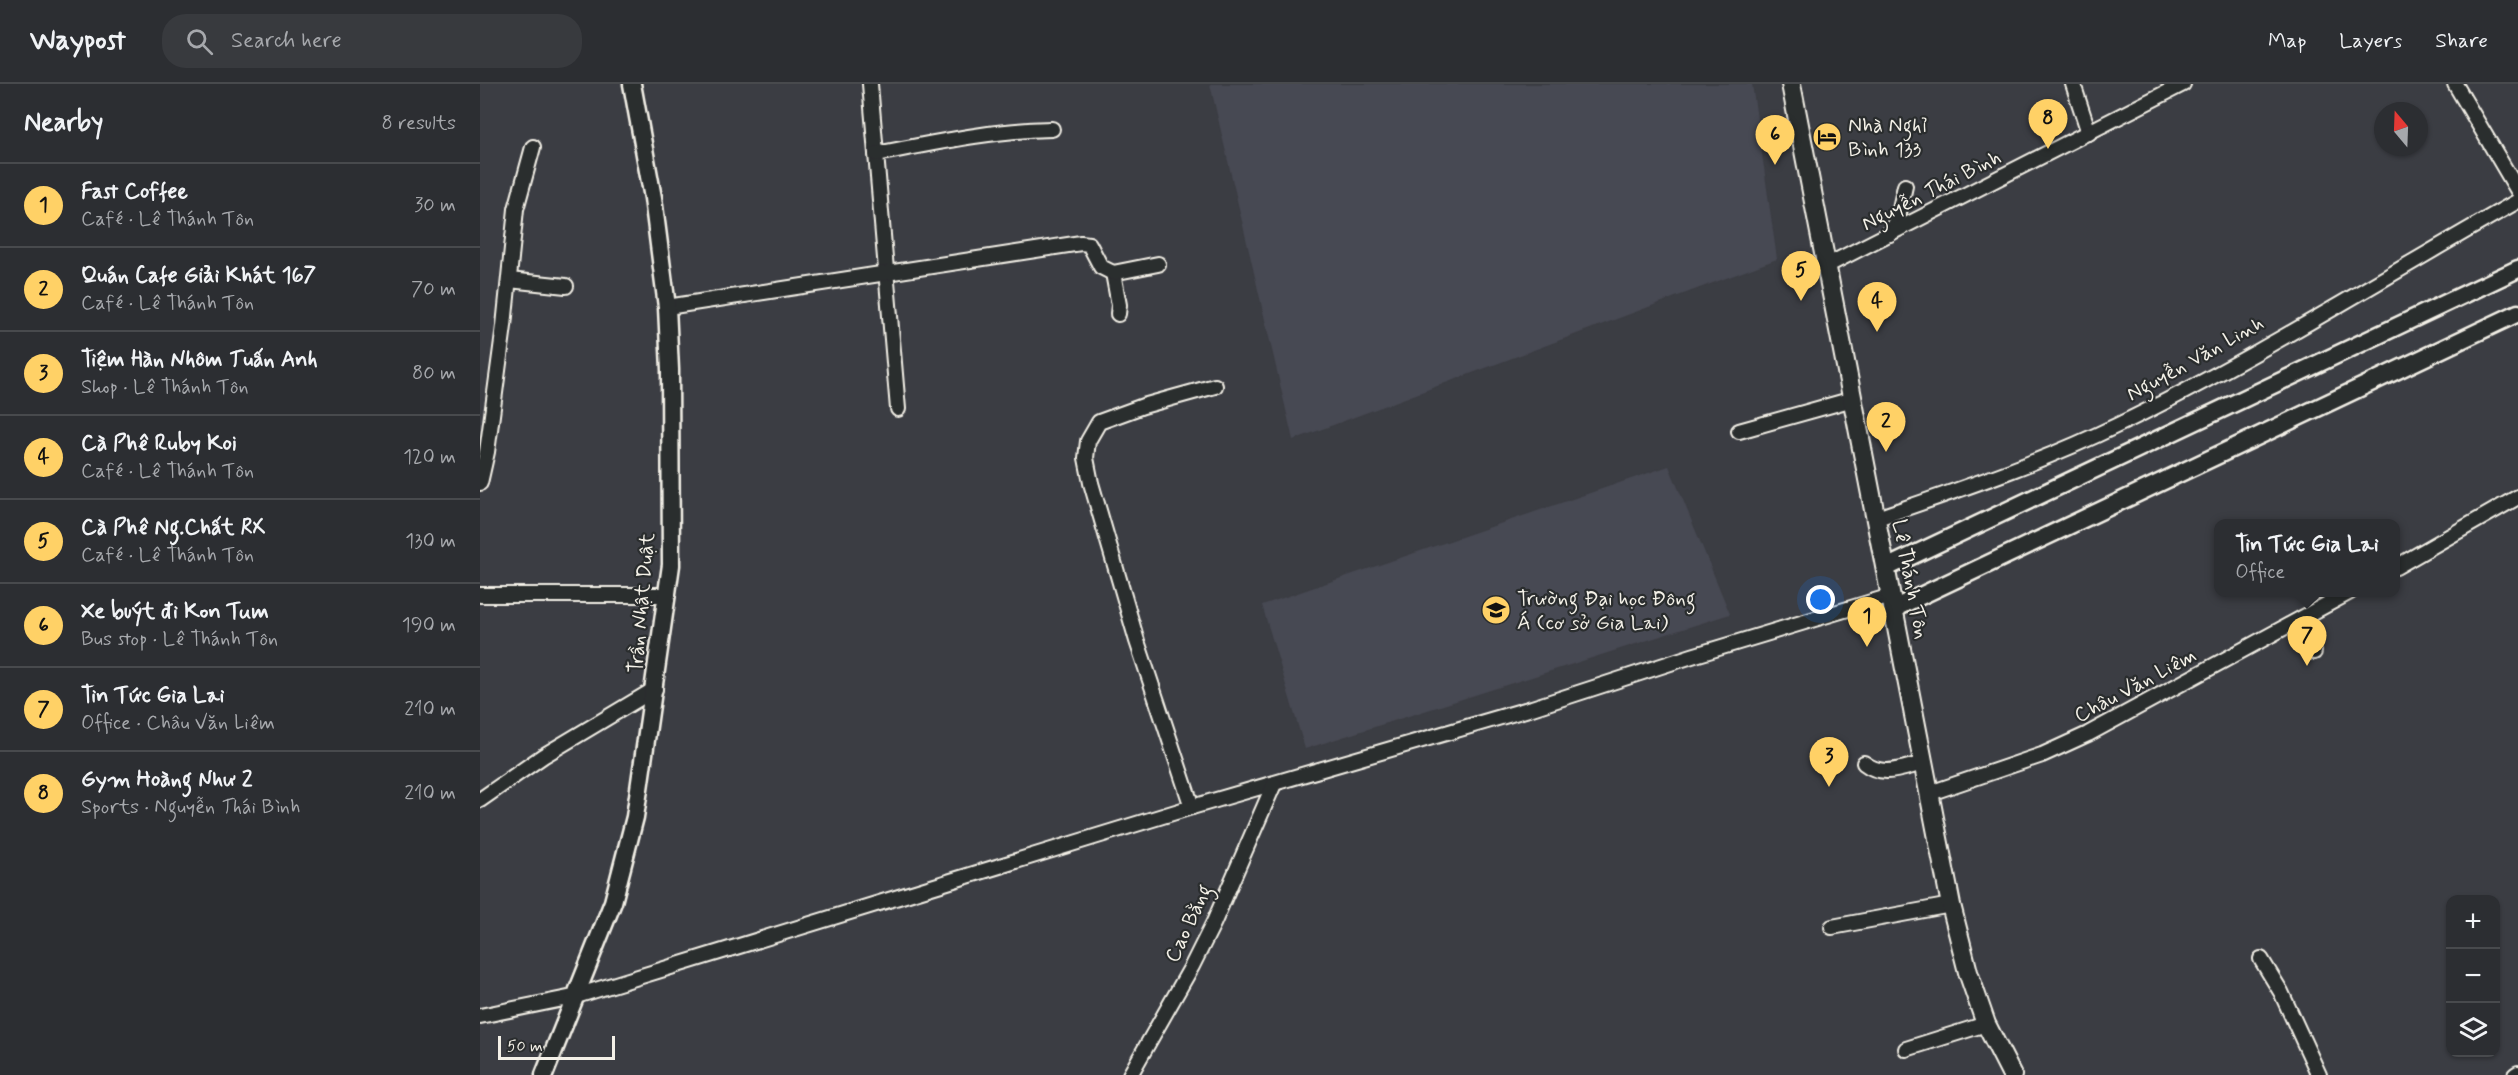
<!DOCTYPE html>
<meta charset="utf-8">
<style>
body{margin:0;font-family:Mynerve,sans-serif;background:#383a3e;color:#f1f3f6}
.controls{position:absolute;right:18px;bottom:18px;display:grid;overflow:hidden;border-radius:12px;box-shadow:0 2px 4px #0004}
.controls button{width:54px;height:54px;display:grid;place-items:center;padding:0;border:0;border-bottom:2px solid #484a4d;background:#2c2e32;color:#f1f3f6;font:30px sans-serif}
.compass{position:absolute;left:1894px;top:18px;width:54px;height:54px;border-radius:50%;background:#2c2e32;box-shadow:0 2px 4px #0004;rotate:341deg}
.scale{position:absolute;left:18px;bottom:15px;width:117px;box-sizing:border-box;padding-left:6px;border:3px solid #f4f1e8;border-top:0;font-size:16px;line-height:21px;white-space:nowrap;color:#f4f1e8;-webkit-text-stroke:4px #2a2d2e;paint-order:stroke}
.you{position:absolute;left:1341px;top:516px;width:21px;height:21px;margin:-15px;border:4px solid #fff;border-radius:50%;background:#1a73e8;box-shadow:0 0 0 9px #1a73e833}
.badge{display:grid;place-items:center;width:39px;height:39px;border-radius:50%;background:#ffd166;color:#111;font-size:20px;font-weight:700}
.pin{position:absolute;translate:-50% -50px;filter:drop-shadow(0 2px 3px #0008)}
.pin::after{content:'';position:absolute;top:32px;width:21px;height:18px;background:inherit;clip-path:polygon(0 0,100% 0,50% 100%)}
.popup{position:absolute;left:1734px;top:435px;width:186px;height:78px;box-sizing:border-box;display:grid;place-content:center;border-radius:12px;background:#2c2e32;filter:drop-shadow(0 2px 4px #0005);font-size:20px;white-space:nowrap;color:#a6a8ac}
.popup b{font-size:22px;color:#f1f3f6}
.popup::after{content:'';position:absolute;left:50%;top:100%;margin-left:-12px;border:12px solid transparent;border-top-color:#2c2e32}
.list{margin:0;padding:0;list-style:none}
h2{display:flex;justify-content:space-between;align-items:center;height:78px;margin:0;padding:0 24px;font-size:26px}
h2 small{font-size:20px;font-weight:400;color:#a6a8ac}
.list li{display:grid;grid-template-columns:39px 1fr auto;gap:18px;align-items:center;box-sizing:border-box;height:84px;padding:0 24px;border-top:2px solid #484a4d}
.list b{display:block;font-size:22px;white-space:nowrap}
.list p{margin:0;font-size:20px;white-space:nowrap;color:#a6a8ac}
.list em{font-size:20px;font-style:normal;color:#a6a8ac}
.icon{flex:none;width:33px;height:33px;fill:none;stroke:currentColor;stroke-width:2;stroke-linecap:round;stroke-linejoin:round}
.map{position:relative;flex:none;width:2038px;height:991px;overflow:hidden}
header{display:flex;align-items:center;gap:36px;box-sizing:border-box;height:84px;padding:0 30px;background:#2c2e32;border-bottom:2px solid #484a4d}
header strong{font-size:28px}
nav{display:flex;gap:33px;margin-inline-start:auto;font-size:21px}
.search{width:420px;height:54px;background:#383a3e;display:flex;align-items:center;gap:15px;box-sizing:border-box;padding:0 21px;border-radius:24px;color:#a6a8ac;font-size:22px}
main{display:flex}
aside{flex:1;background:#2c2e32}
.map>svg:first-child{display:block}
.built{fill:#474852}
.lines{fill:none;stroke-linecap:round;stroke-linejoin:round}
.minor-casing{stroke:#f4f1e8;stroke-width:18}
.tertiary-casing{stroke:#f4f1e8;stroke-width:21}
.secondary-casing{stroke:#f4f1e8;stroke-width:22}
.minor{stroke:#2a2d2e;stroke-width:14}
.tertiary{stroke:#2a2d2e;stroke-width:16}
.secondary{stroke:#2a2d2e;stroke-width:18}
.labels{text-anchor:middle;stroke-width:4.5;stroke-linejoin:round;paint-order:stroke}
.poi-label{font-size:21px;fill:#f4f1e8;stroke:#2a2d2e;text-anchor:start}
.street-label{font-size:21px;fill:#f4f1e8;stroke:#2a2d2e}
</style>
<header>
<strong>Waypost</strong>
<div class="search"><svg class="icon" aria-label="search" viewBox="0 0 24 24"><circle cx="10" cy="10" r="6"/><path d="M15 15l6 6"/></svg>Search here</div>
<nav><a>Map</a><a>Layers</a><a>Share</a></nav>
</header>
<main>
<aside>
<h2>Nearby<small>8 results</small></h2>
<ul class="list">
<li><span class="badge">1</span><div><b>Fast Coffee</b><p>Café · Lê Thánh Tôn</p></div><em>30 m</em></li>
<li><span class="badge">2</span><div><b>Quán Cafe Giải Khát 167</b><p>Café · Lê Thánh Tôn</p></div><em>70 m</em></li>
<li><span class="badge">3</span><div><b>Tiệm Hàn Nhôm Tuấn Anh</b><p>Shop · Lê Thánh Tôn</p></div><em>80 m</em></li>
<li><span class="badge">4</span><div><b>Cà Phê Ruby Koi</b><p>Café · Lê Thánh Tôn</p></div><em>120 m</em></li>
<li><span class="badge">5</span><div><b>Cà Phê Ng.Chất RX</b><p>Café · Lê Thánh Tôn</p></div><em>130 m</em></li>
<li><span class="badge">6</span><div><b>Xe buýt đi Kon Tum</b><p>Bus stop · Lê Thánh Tôn</p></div><em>190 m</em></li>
<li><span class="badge">7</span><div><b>Tin Tức Gia Lai</b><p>Office · Châu Văn Liêm</p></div><em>210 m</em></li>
<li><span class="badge">8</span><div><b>Gym Hoàng Như 2</b><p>Sports · Nguyễn Thái Bình</p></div><em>210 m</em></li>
</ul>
</aside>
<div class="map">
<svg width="2038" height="991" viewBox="0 0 2038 991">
<rect width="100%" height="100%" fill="#3b3d43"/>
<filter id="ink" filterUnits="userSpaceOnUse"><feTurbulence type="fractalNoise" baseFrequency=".0167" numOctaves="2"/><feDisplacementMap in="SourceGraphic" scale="12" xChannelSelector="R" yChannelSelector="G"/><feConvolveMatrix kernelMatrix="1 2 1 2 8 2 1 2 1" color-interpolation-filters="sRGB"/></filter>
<g filter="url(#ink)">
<g class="built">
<path d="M730 0H1272L1297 175 813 356Z"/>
<path d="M1189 382 1250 530 825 665 782 521Z"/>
</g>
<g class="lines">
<g class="minor-casing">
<g id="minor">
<path d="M390 0 418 325"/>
<path d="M1593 0 1609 49"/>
<path d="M1975 0 2038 107"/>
<path d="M396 70C454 59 512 46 572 45"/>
<path d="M1410 150 1419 129 1425 102"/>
<path d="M1346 182 1703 0"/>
<path d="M633 189 639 221 638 230"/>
<path d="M29 196 86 202"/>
<path d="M187 223 601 159 609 160 621 183 633 189 678 180"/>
<path d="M1259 347 1373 315"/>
<path d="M0 399 7 368 24 242 36 125 53 63"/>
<path d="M1397 434C1478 406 1560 379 1638 341 1775 275 1905 192 2038 117"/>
<path d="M1916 483 2038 413"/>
<path d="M0 511H188"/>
<path d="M1822 536 1834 568"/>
<path d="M1384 679C1403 694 1422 684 1444 679"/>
<path d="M1450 709 1562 671 1608 650 1870 508"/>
<path d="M0 716 63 672 175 605"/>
<path d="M712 723 657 557 611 399 606 374 608 357 619 338 663 322 735 302"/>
<path d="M1352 843 1471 821"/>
<path d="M1781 875 1801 908 1839 991"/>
<path d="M0 932 93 913 712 723 1052 624 1212 572 1411 512"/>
<path d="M1426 965 1506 940"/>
<path d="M650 991 712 882 734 838 794 700"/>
<path d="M2035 991 2038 989"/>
</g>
</g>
<g class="tertiary-casing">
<g id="tertiary">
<path d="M1406 484 2038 185"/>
<path d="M1413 525 2038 229"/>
<path d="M64 991 133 818 155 733 191 481 190 286 187 223 173 114 152 0"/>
</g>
</g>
<g class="secondary-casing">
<path id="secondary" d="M1311 0 1471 821 1488 888 1506 940 1532 991"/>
</g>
<use href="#minor" class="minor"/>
<use href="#tertiary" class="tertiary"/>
<use href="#secondary" class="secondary"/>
</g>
</g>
<defs>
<g id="hotel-disc" transform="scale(1.5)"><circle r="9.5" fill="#ffd166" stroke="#2a2d2e"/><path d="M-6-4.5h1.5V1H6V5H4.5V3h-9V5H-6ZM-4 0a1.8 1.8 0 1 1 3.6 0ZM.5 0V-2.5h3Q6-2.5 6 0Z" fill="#111"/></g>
<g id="university-disc" transform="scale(1.5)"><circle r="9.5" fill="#ffd166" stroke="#2a2d2e"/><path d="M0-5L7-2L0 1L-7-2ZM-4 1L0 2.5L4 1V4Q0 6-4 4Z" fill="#111"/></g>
</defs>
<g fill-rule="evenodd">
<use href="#hotel-disc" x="1347" y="53"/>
<use href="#university-disc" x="1016" y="526"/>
</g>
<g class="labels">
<g class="poi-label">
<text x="1368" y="48">Nhà Nghỉ<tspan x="1368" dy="24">Bình 133</tspan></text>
<text x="1037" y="521">Trường Đại học Đông<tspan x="1037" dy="24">Á (cơ sở Gia Lai)</tspan></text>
</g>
<g class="street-label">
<text transform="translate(1451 106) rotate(-27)" y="7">Nguyễn Thái Bình</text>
<text transform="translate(1715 274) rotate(-29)" y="7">Nguyễn Văn Linh</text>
<text transform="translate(1431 495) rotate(79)" y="7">Lê Thánh Tôn</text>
<text transform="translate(161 519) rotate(-85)" y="7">Trần Nhật Duật</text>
<text transform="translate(1655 601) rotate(-28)" y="7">Châu Văn Liêm</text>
<text transform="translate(708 839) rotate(-65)" y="7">Cao Bằng</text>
</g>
</g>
</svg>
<div class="controls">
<button>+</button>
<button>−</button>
<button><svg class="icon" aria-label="layers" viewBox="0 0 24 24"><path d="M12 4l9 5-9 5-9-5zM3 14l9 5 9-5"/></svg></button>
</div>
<svg class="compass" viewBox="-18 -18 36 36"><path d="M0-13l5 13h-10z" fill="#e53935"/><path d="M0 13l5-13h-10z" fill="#a6a8ac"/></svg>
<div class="scale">50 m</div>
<div class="you"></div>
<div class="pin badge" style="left:1387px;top:563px">1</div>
<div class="pin badge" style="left:1406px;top:368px">2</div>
<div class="pin badge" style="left:1349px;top:703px">3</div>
<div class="pin badge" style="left:1397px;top:248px">4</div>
<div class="pin badge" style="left:1321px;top:217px">5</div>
<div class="pin badge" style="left:1295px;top:81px">6</div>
<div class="pin badge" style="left:1827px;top:582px">7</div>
<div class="popup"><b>Tin Tức Gia Lai</b>Office</div>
<div class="pin badge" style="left:1568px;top:65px">8</div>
</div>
</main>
